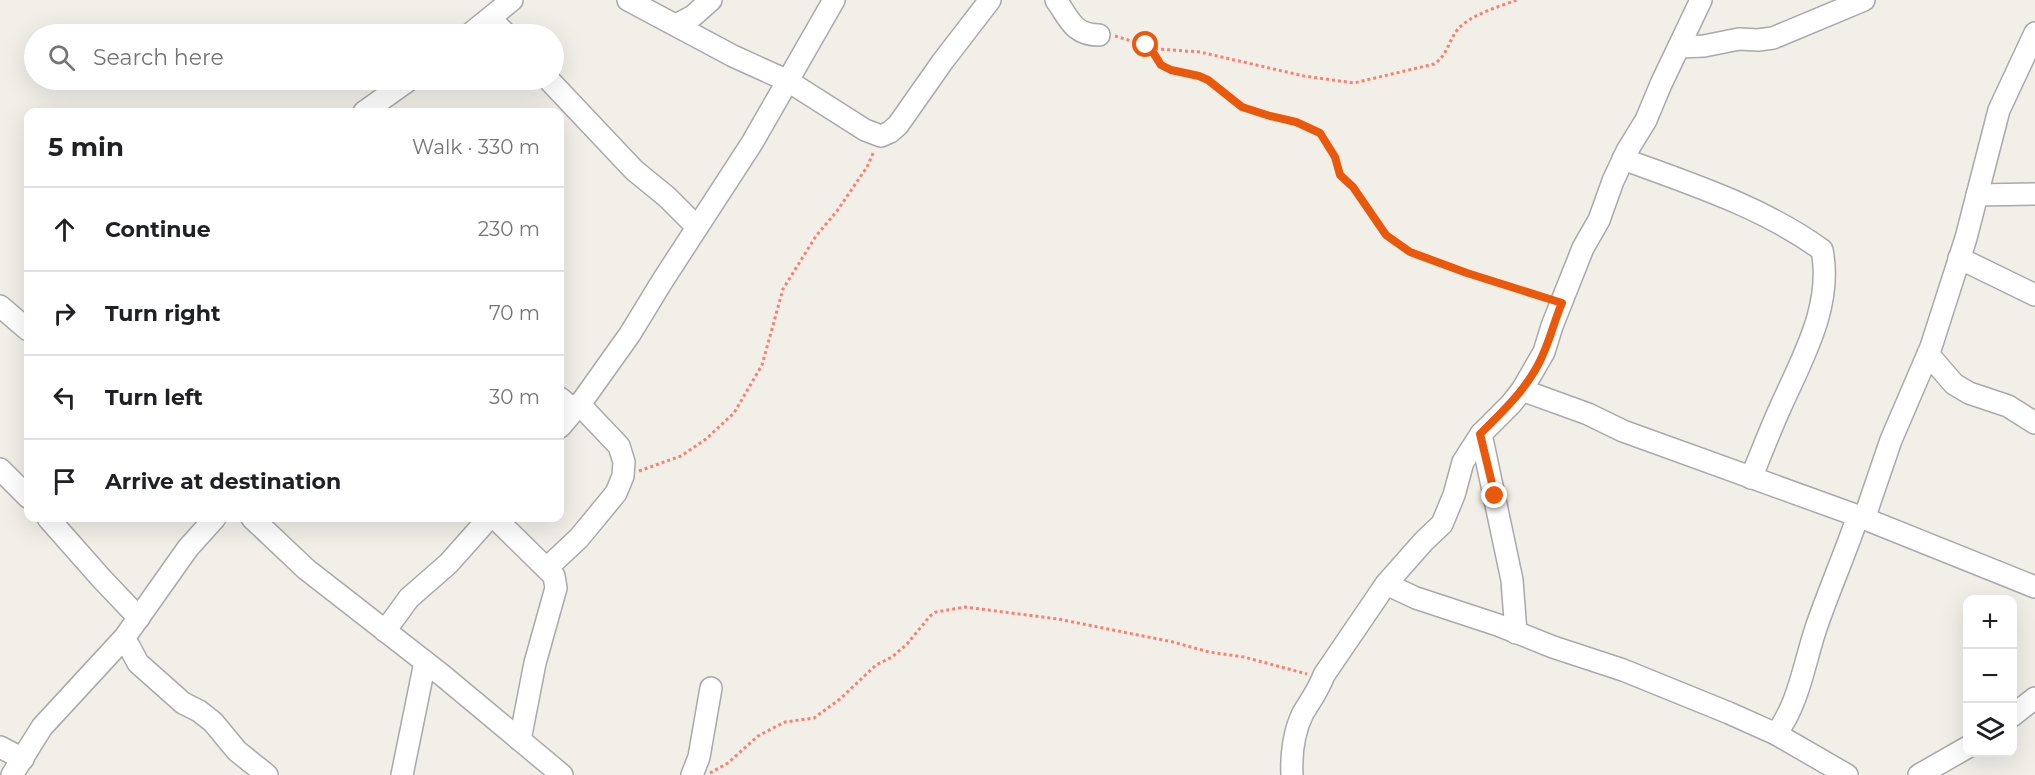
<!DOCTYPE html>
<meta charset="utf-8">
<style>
body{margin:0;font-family:Montserrat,sans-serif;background:#f2f2f2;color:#202124}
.controls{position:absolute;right:18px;bottom:18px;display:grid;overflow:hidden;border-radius:12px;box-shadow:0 6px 24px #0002}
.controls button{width:54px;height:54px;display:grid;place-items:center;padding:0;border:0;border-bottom:2px solid #e0e0e0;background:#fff;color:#202124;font:30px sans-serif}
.stop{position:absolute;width:18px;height:18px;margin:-14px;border:4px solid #ea580c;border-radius:50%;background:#fff}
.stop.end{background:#ea580c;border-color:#fff;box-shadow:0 2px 6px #0008}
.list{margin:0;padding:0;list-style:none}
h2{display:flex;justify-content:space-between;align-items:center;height:78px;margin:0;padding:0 24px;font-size:26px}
h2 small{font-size:20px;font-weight:400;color:#757577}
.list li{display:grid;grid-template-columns:39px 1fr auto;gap:18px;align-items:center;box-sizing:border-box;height:84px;padding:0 24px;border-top:2px solid #e0e0e0}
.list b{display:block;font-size:22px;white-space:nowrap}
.list em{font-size:20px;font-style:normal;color:#757577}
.icon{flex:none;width:33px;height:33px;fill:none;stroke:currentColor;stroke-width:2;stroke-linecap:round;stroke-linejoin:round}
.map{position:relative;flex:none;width:2035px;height:775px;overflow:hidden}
.search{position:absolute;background:#fff;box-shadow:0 6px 24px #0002;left:24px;top:24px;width:540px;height:66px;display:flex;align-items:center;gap:15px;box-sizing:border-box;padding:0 21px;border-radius:33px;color:#757577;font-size:22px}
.panel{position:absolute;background:#fff;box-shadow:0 6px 24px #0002;left:24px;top:108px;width:540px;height:414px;border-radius:12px}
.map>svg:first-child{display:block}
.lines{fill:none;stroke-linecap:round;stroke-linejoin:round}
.minor-casing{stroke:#a9a9a9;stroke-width:24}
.path{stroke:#fa8072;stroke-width:3;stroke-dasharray:3 3;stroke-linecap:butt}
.minor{stroke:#fff;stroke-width:21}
.route{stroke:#ea580c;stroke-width:8}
</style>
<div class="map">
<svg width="2035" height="775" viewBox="0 0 2035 775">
<rect width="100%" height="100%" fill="#f2efe9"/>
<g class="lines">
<g class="minor-casing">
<g id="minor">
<path d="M628 0 733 56 788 81 865 130 881 136 890 132 898 125 943 61 990 0"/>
<path d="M1056 0C1069 18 1073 35 1099 35"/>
<path d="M491 19 506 34"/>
<path d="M676 25 693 16 711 0"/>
<path d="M470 34 512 0"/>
<path d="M1679 47 1704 46 1739 39 1758 40 1773 38 1864 0"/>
<path d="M549 80 634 170 667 197 697 227"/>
<path d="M364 112 409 80"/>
<path d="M1623 159C1691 184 1763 207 1822 250 1833 305 1803 357 1781 406 1770 430 1761 454 1751 478"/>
<path d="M1977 195 2035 194"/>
<path d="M1959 258 2035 295"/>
<path d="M0 306 28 330"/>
<path d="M1928 354 1954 384 1969 393 2008 406 2035 423"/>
<path d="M1522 390 1588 414 1623 431 1858 516 2035 587"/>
<path d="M560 398 574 410"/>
<path d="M560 427 583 400 630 334 663 280 752 143 834 0"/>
<path d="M1481 434 1512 580 1516 633"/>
<path d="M0 469 28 497"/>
<path d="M48 518 101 578 139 618"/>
<path d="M252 518 306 569 442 675 562 775"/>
<path d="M495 518 554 576 556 588 535 663 520 740"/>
<path d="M1864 519 1891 440 1931 347 1966 238 1999 110 2035 33"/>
<path d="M547 568 579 538 616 493 623 476 624 462 619 446 579 404"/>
<path d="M1386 584 1416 598 1498 625 1553 647 1623 670 1729 713 1776 734 1847 775"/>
<path d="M385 631 409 598 448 564 489 518"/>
<path d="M122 641 129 646 138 663 183 703 199 711 213 722 237 751 267 775"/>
<path d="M2012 716 2035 698"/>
<path d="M1776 734C1799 703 1804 664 1816 628 1829 590 1845 554 1858 516"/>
<path d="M0 747 23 759"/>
<path d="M12 775 42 727 125 637 188 548 215 518"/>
<path d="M402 775 425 662"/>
<path d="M692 775 699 757 711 688"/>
<path d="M1292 775C1291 755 1294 731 1303 713 1311 700 1319 689 1324 675L1386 584 1424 541 1442 524 1454 495 1463 462 1481 434 1511 404 1522 390 1544 352 1552 326 1583 248 1599 220 1613 181 1627 151 1646 120 1661 84 1701 0"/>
<path d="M1919 775 1968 747"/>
</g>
</g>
<g class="path">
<path d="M1115 36 1158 49 1200 52 1304 76 1354 83 1434 64C1448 55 1448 41 1458 29 1472 14 1498 7 1517 0"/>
<path d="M1149 46 1161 65 1171 70 1199 76 1208 80 1242 107 1270 116 1296 122 1320 133 1335 157 1339 175 1353 187 1386 235 1410 252 1468 273 1546 298"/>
<path d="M639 471 681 456 706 439 734 413 762 365 783 289 816 236 837 211 867 167 874 151"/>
<path d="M710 773 728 763 758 736 775 727 785 722 814 718 840 699 876 665 892 657 907 644 930 616 936 612 965 607 1058 619 1173 642 1209 652 1244 657 1307 674"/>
</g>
<use href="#minor" class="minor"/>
</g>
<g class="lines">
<path class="route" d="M1146 45 1149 46 1161 65 1171 70 1199 76 1208 80 1242 107 1270 116 1296 122 1320 133 1335 157 1340 175 1353 187 1386 235 1410 252 1467 273 1562 303C1555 319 1551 336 1544 352 1531 385 1505 409 1480 434L1495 496"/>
</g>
</svg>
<div class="controls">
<button>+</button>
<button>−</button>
<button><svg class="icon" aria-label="layers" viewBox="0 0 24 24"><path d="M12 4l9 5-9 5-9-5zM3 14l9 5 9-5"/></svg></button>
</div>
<div class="stop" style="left:1146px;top:45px"></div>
<div class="stop end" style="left:1495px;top:496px"></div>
<div class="search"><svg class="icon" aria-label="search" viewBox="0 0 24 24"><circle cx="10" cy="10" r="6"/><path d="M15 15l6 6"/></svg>Search here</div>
<section class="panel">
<h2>5 min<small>Walk · 330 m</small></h2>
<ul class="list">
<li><svg class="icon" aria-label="ahead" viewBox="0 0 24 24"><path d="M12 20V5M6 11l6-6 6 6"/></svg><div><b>Continue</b></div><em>230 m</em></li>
<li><svg class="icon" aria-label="right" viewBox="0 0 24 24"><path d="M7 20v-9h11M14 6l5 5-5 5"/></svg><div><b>Turn right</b></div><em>70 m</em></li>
<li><svg class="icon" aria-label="left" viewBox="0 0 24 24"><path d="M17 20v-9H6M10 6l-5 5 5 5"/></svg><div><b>Turn left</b></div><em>30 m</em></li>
<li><svg class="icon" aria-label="arrive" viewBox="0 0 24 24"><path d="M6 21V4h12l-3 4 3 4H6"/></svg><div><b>Arrive at destination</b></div></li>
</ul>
</section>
</div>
